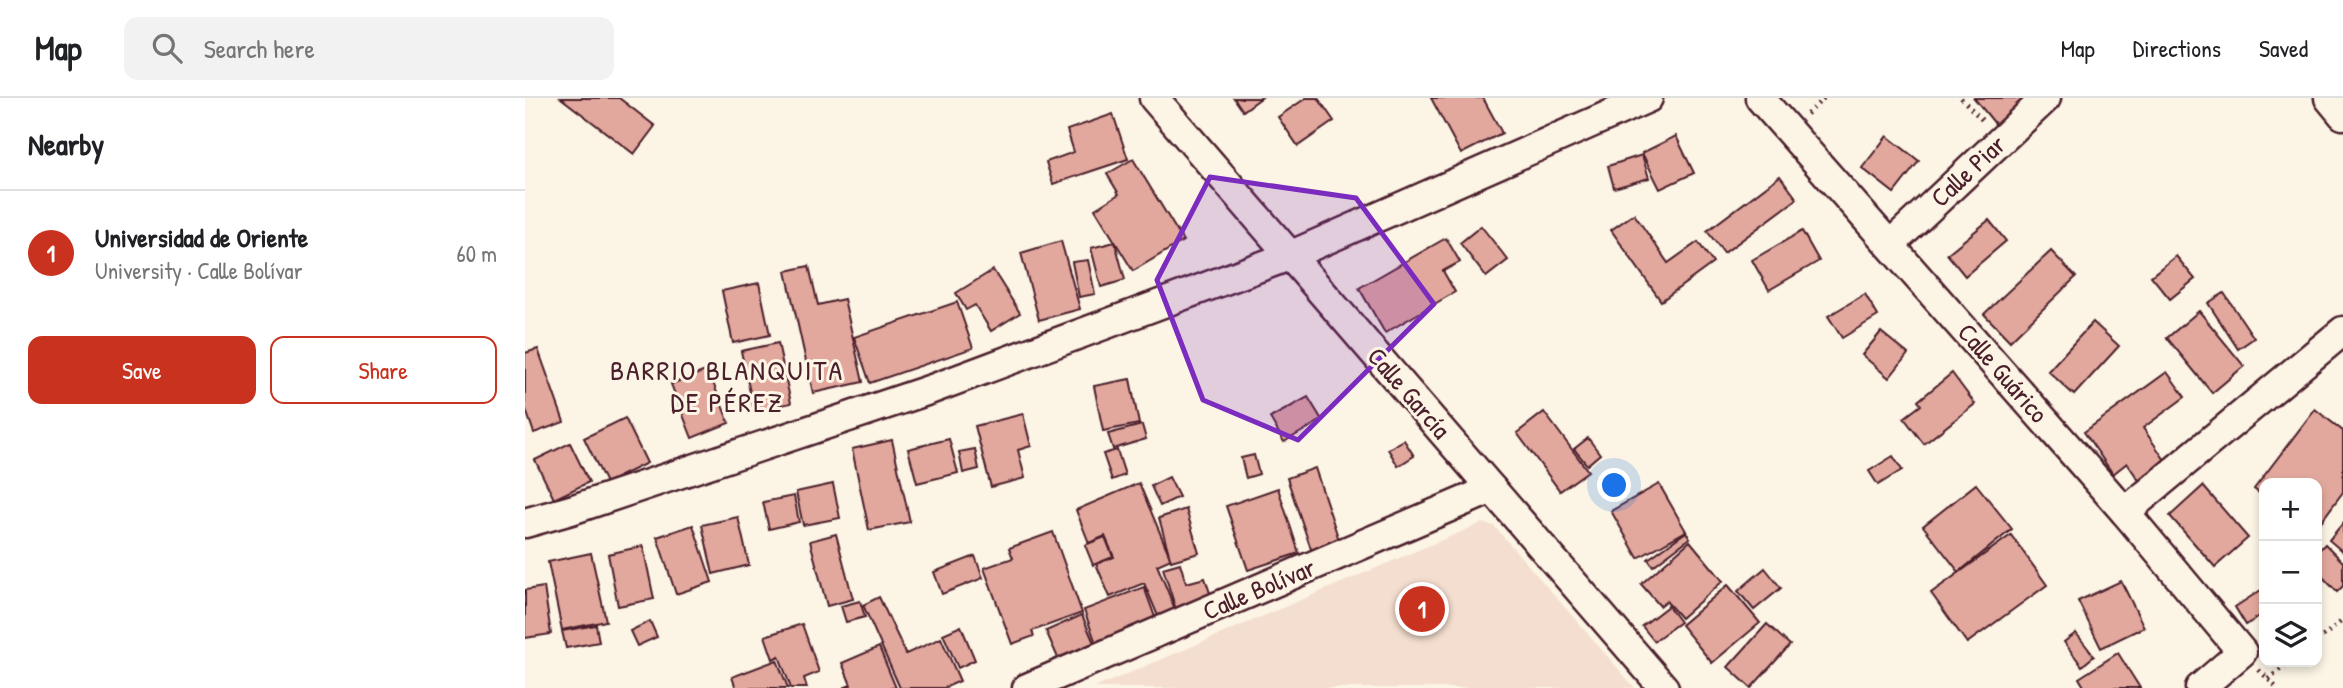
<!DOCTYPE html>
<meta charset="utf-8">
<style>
body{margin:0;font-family:"Patrick Hand",sans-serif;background:#f2f2f2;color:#202124}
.controls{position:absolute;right:21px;bottom:21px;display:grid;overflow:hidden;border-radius:14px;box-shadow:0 4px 10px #0003}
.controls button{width:63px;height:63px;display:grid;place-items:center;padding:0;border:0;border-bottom:2px solid #e0e0e0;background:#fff;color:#202124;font:35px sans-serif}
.you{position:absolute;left:1090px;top:388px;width:24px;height:24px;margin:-18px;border:5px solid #fff;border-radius:50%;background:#1a73e8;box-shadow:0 0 0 10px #1a73e833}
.badge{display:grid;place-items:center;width:46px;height:46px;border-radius:50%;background:#c8321e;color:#fff;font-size:23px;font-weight:700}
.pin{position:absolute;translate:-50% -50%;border:4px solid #fff;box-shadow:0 2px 7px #0006}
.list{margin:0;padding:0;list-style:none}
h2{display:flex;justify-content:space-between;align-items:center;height:91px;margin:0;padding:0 28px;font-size:30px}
h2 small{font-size:23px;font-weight:400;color:#757577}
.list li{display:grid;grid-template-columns:46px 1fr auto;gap:21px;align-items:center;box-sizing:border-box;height:126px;padding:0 28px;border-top:2px solid #e0e0e0}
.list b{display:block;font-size:26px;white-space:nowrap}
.list p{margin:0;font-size:23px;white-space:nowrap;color:#757577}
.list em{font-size:23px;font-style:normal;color:#757577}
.actions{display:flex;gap:14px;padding:21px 28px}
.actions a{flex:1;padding:16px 0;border:2px solid #c8321e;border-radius:14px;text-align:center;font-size:24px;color:#c8321e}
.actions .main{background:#c8321e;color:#fff}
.icon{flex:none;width:38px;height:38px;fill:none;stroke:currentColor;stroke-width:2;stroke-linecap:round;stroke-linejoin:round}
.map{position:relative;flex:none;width:1818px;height:590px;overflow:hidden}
header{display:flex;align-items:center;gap:42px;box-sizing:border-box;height:98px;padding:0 35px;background:#fff;border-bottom:2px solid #e0e0e0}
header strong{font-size:33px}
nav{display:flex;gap:38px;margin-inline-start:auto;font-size:24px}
.search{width:490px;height:63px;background:#f2f2f2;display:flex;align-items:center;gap:18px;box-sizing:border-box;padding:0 24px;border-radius:14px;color:#757577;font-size:26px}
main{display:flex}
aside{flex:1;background:#fff}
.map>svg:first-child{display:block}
.built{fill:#f4decf}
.building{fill:#e2a89d;stroke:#4a1f2b;stroke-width:2}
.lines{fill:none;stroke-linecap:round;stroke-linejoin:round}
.street-casing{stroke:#4a1f2b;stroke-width:33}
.path{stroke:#4a1f2b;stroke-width:4.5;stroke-dasharray:2 5;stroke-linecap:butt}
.street{stroke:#fcf5e5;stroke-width:28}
.marked{fill:#7b2cbf;fill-opacity:0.2;stroke:#7b2cbf;stroke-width:5;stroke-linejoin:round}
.labels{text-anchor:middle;stroke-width:6;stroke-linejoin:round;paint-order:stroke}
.street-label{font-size:26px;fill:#4a1f2b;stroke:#fcf5e5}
.neighbourhood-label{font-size:28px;letter-spacing:2px;fill:#4a1f2b;stroke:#fcf5e5}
</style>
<header>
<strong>Map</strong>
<div class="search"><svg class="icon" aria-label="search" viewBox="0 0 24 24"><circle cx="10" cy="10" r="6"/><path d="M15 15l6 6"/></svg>Search here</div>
<nav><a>Map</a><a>Directions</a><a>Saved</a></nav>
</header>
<main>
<aside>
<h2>Nearby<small></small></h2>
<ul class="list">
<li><span class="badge">1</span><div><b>Universidad de Oriente</b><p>University · Calle Bolívar</p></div><em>60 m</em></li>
</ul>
<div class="actions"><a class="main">Save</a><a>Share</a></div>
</aside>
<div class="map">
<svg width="1818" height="590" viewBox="0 0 1818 590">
<rect width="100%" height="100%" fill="#fcf5e5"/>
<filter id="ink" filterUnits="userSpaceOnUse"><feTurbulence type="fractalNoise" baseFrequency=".0143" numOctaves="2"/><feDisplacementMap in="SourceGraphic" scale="14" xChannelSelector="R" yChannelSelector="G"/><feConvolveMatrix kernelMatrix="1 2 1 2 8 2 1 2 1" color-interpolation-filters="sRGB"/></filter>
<g filter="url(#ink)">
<path class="built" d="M957 425 969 428 1110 590H569Z"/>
<g class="building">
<path d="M36 0H94L130 28 109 56Z"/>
<path d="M709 0H736L718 13Z"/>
<path d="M781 0H793L809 23 773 48 753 19Z"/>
<path d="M906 0H958L977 35 936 56Z"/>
<path d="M1449 0H1503L1471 27Z"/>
<path d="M588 16 603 61 528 86 521 64 549 54 542 32Z"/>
<path d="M1151 38 1169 75 1135 91 1117 55Z"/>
<path d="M1362 38 1394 63 1369 95 1337 70Z"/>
<path d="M1117 57 1124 80 1089 90 1083 68Z"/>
<path d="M608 61 658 143 608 173 570 111 594 96 582 76Z"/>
<path d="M1255 78 1272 101 1199 155 1182 133Z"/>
<path d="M1109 116 1143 165 1173 144 1188 165 1136 203 1086 132Z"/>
<path d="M1464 122 1481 143 1440 178 1422 156Z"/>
<path d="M956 128 983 162 961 179 935 145Z"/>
<path d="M1277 133 1294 163 1244 192 1227 162Z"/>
<path d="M921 140 935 164 918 173 930 194 860 235 834 190Z"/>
<path d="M536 143 555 211 514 222 496 155Z"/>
<path d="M590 144 600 182 576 189 566 150Z"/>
<path d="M1526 153 1551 179 1485 243 1459 216Z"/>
<path d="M1651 158 1670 181 1645 201 1626 178Z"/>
<path d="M563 162 570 196 554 199 547 164Z"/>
<path d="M284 168 293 207 319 201 338 284 288 295 261 173Z"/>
<path d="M468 172 495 215 466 233 450 207 441 212 431 195Z"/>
<path d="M234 185 245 237 208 245 197 193Z"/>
<path d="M1699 195 1729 240 1713 251 1683 205Z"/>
<path d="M1340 196 1353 218 1317 240 1303 218Z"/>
<path d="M432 204 448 250 345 285 329 239Z"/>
<path d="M1674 213 1719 268 1687 295 1642 240Z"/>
<path d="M1568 224 1594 248 1549 297 1523 273Z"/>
<path d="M1356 234 1383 256 1364 280 1337 257Z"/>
<path d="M253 245 266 305 229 313 216 253Z"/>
<path d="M13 251 39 324 9 335 0 309V255Z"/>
<path d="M183 272 204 325 167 340 146 286Z"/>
<path d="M1642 274 1660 299 1618 330 1644 368 1617 387 1602 365 1588 376 1559 334Z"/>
<path d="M1427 275 1450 306 1399 346 1379 320 1396 307 1393 303Z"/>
<path d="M605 281 614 326 578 333 569 288Z"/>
<path d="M783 299 797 322 759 344 745 320Z"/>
<path d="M1790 311 1818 333V394L1792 429V385H1739V399L1729 391Z"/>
<path d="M1019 314 1063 373 1035 393 992 335Z"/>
<path d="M498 316 506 348 493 352 500 380 466 389 450 328Z"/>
<path d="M100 320 122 365 81 385 59 340Z"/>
<path d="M617 327 621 341 588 351 583 336Z"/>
<path d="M1063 340 1075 356 1062 367 1049 351Z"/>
<path d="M424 341 433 375 392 385 383 351Z"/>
<path d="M367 342 385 424 344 432 327 351Z"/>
<path d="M879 342 889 358 873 368 863 351Z"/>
<path d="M45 345 64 384 29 401 10 362Z"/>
<path d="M450 351 454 371 438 375 434 354Z"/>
<path d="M592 352 600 377 587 382 578 356Z"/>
<path d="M729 357 734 376 721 380 716 360Z"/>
<path d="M1368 358 1377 372 1353 387 1344 373Z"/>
<path d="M790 370 815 445 787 454 762 380Z"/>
<path d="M644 379 654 399 635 408 626 388Z"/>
<path d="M614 385 646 461 632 467 650 511 633 518 619 485 585 499 571 466 589 459 580 438 564 445 551 412Z"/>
<path d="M308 386 315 420 278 427 271 394Z"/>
<path d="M1134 386 1161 433 1113 460 1086 413Z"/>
<path d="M1451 386 1487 431 1434 474 1398 428Z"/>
<path d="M1678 388 1723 440 1690 469 1645 418Z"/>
<path d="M753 390 774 455 723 472 701 408Z"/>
<path d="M269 398 274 424 244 431 238 404Z"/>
<path d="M661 411 674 455 646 463 634 420Z"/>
<path d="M213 419 224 467 188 476 177 427Z"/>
<path d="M1818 425V454L1804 442Z"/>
<path d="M168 427 187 484 151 496 132 439Z"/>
<path d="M528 434 557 515 507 533 509 538 487 546 459 470 488 460 484 450Z"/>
<path d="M1161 434 1165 440 1128 468 1123 461Z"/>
<path d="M311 436 328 501 302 508 285 443Z"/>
<path d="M1486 437 1522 487 1442 545 1406 495Z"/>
<path d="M580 439 588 459 568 467 560 447Z"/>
<path d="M1165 443 1198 483 1156 520 1141 503 1135 508 1116 486Z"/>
<path d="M1800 446 1818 464V488L1812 494 1792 473V454Z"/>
<path d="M118 448 129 501 93 508 83 456Z"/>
<path d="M66 455 81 523 37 532 23 464Z"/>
<path d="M450 458 458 480 417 496 409 474Z"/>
<path d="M655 465 661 485 680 480 688 504 652 515 638 470Z"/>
<path d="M1240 470 1256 490 1229 512 1213 493Z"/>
<path d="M1596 483 1619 529 1576 550 1553 503Z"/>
<path d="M1203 487 1235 525 1187 565 1156 527Z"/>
<path d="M19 489 26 536 0 540V492Z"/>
<path d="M619 489 631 522 571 545 559 512Z"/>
<path d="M1739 490V515L1721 527 1710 509Z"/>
<path d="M354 499 381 556 416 540 435 583 419 590H375L338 507Z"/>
<path d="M335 503 340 519 321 524 316 508Z"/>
<path d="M1143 508 1155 524 1129 543 1117 528Z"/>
<path d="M557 517 569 545 533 560 521 533Z"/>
<path d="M125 523 132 539 112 548 105 533Z"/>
<path d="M277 526 294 574 279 580 282 590H266L254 558 248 561 240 538Z"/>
<path d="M1242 526 1265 547 1226 590 1203 569Z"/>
<path d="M71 527 74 544 41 550 37 533Z"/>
<path d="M436 528 450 562 433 570 418 536Z"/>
<path d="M1551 535 1569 558 1557 568 1539 544Z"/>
<path d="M354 549 371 590H318L326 587 317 565Z"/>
<path d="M1593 555 1615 590H1560L1554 580Z"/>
<path d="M252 562 263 590H211L207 579Z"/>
</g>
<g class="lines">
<g class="street-casing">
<g id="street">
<path d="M629 0 1139 590"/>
<path d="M1235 0 1600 414 1717 554 1675 590"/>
<path d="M1804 0 1818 17"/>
<path d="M1365 147 1521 0"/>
<path d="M1600 414 1818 233"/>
<path d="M0 425 46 412 407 291 764 158 1123 0"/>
<path d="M502 590 967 391"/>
</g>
</g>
<g class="path">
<path d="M1436 0 1457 22"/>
<path d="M1282 16 1299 0"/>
<path d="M1792 543 1818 522"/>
<path d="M1734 572 1752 590"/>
<path d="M1743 581 1765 564"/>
</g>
<use href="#street" class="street"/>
</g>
</g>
<path class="marked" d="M685 79 831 100 909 206 773 342 678 302 632 182Z"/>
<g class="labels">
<g class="street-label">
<text transform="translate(1443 73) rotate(-43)" y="9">Calle Piar</text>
<text transform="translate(1478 275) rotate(49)" y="9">Calle Guárico</text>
<text transform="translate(884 295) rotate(49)" y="9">Calle García</text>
<text transform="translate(734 491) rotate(-23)" y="9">Calle Bolívar</text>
</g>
<g class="neighbourhood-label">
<text x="202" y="282">BARRIO BLANQUITA<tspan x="202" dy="32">DE PÉREZ</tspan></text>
</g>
</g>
</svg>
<div class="controls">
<button>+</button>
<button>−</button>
<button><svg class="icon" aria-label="layers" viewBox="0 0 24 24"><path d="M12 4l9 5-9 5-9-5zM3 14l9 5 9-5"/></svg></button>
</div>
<div class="you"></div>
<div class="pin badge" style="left:897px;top:511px">1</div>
</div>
</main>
